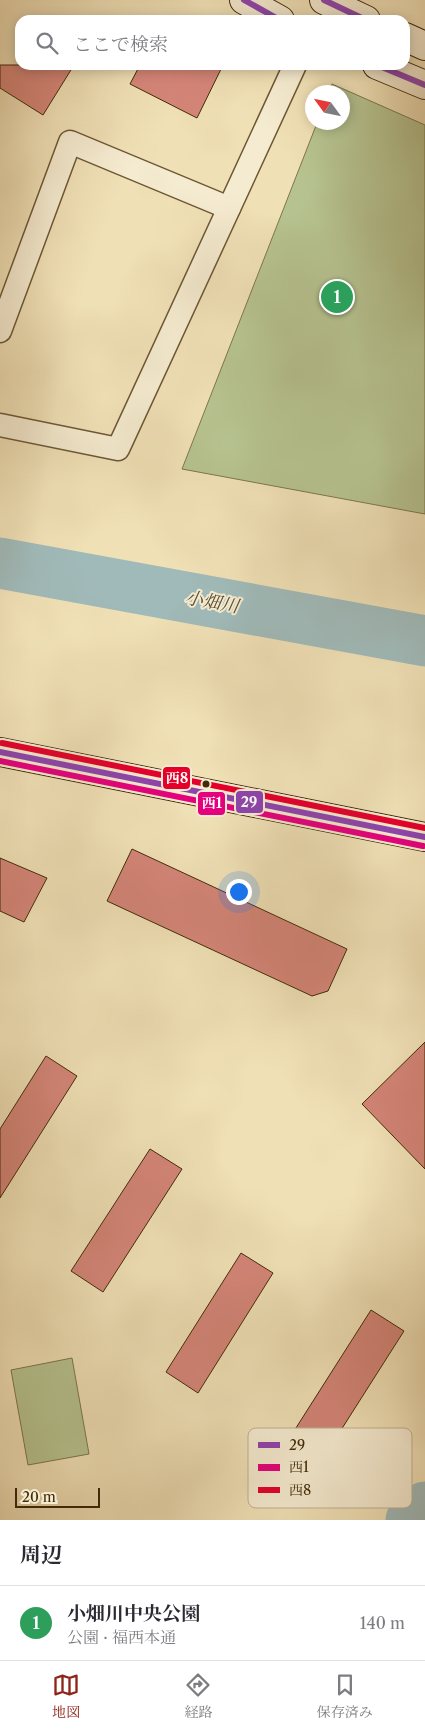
<!DOCTYPE html>
<html lang="ja">
<meta charset="utf-8">
<style>
body{margin:0;font-family:"Libre Caslon Text","Noto Serif JP",serif;background:#f2f2f3;color:#2b2b33}
.compass{position:absolute;left:305px;top:85px;width:45px;height:45px;border-radius:50%;background:#fff;box-shadow:0 2px 12px #0003;rotate:303deg}
.scale{position:absolute;left:15px;bottom:12px;width:85px;box-sizing:border-box;padding-left:5px;border:2px solid #412b08;border-top:0;font-size:14px;line-height:18px;white-space:nowrap;color:#412b08;-webkit-text-stroke:4px #f5ebd0;paint-order:stroke}
.you{position:absolute;left:238px;top:891px;width:18px;height:18px;margin:-12px;border:4px solid #fff;border-radius:50%;background:#1a73e8;box-shadow:0 0 0 8px #1a73e833}
.badge{display:grid;place-items:center;width:32px;height:32px;border-radius:50%;background:#8f2418;color:#fff;font-size:16px;font-weight:700}
.pin{position:absolute;translate:-50% -50%;border:2px solid #fff;box-shadow:0 1px 5px #0006}
.list{margin:0;padding:0;list-style:none}
h2{display:flex;justify-content:space-between;align-items:center;height:65px;margin:0;padding:0 20px;font-size:21px}
h2 small{font-size:16px;font-weight:400;color:#7c7c81}
.list li{display:grid;grid-template-columns:32px 1fr auto;gap:15px;align-items:center;box-sizing:border-box;height:75px;padding:0 20px;border-top:1px solid #e1e1e2}
.list b{display:block;font-size:19px;white-space:nowrap}
.list p{margin:0;font-size:16px;white-space:nowrap;color:#7c7c81}
.list em{font-size:16px;font-style:normal;color:#7c7c81}
.icon{flex:none;width:28px;height:28px;fill:none;stroke:currentColor;stroke-width:2;stroke-linecap:round;stroke-linejoin:round}
.map{position:relative;flex:none;width:425px;height:1520px;overflow:hidden}
.search{position:absolute;background:#fff;box-shadow:0 2px 12px #0003;left:15px;right:15px;top:15px;height:55px;display:flex;align-items:center;gap:12px;box-sizing:border-box;padding:0 18px;border-radius:15px;color:#7c7c81;font-size:19px}
.sheet{height:140px;background:#fff}
nav{display:flex;justify-content:space-around;align-items:center;box-sizing:border-box;height:70px;border-top:1px solid #e1e1e2;background:#fff;font-size:14px;color:#7c7c81}
nav a{display:grid;justify-items:center;gap:2px}
nav .on{color:#8f2418}
.map>svg:first-child{display:block}
.green{fill:#b6c390;stroke:#7c774c}
.lines{fill:none;stroke-linecap:round;stroke-linejoin:round}
.river{stroke:#a0bab9;stroke-width:51}
.building{fill:#d48578;stroke:#412b08}
.street-casing{stroke:#6d5834;stroke-width:25}
.secondary-casing{stroke:#412b08;stroke-width:30}
.street{stroke:#f5ebd0;stroke-width:22}
.secondary{stroke:#f5ebd0;stroke-width:28}
.bus-1-casing{stroke:#f5ebd0;stroke-width:10}
.bus-2-casing{stroke:#f5ebd0;stroke-width:10}
.bus-3-casing{stroke:#f5ebd0;stroke-width:10}
.bus-1{stroke:#8e44ad;stroke-width:6}
.bus-2{stroke:#e5007d;stroke-width:6}
.bus-3{stroke:#e4002b;stroke-width:6}
.bus-dot{fill:#412b08;stroke:#f5ebd0;stroke-width:2}
.labels{text-anchor:middle;stroke-width:4;stroke-linejoin:round;paint-order:stroke}
.water-label{font-size:18px;font-style:italic;fill:#594f34;stroke:#f5ebd0}
.key{fill:#f5ebd0;stroke:#bfb194;stroke-width:1}
.key-label{font-size:14px;fill:#412b08}
.line-badge{stroke:#f5ebd0;stroke-width:2}
.badge-label{font-size:14px;text-anchor:middle;font-weight:bold;fill:#fff}
</style>
<div class="map">
<svg width="425" height="1520" viewBox="0 0 425 1520">
<rect width="100%" height="100%" fill="#f0e0b6"/>
<filter id="stains"><feTurbulence type="fractalNoise" baseFrequency=".004" numOctaves="4"/><feColorMatrix values="0 0 0 0 .2 0 0 0 0 .09 0 0 0 0 .02 0 0 0 .5 -.17"/></filter>
<radialGradient id="worn" r=".72"><stop offset=".6" stop-color="#630" stop-opacity="0"/><stop offset="1" stop-color="#630" stop-opacity=".3"/></radialGradient>
<g class="green">
<path d="M332 84 425 125V514L182 469 317 123 342 122V92H329Z"/>
<path d="M72 1358 89 1454 28 1465 11 1370Z"/>
</g>
<g class="lines">
<g class="river">
<path d="M0 563 425 641"/>
<path d="M411 1520 425 1507"/>
</g>
</g>
<g class="building">
<path d="M0 65H74L43 115 0 88Z"/>
<path d="M140 65H223L197 118 130 84Z"/>
<path d="M132 849 347 949 328 991 312 996 107 901Z"/>
<path d="M0 858 47 878 24 922 0 911Z"/>
<path d="M425 1042V1169L362 1104Z"/>
<path d="M46 1056 77 1076 0 1198V1129Z"/>
<path d="M150 1149 182 1169 103 1292 71 1271Z"/>
<path d="M241 1253 273 1273 198 1393 166 1372Z"/>
<path d="M371 1310 404 1331 292 1507 259 1486Z"/>
</g>
<g class="lines">
<g class="street-casing">
<g id="street">
<path d="M0 331 70 142 229 208"/>
<path d="M0 425 118 449 295 65"/>
</g>
</g>
<g class="secondary-casing">
<g id="secondary">
<path d="M244 0 280 20"/>
<path d="M324 0 366 20"/>
<path d="M405 37 425 46"/>
<path d="M377 65 425 85"/>
<path d="M0 752 425 837"/>
</g>
</g>
<use href="#street" class="street"/>
<use href="#secondary" class="secondary"/>
<g class="bus-1-casing">
<g id="bus-1">
<path d="M244 0 280 20"/>
<path d="M324 0 366 20"/>
<path d="M377 65 425 85"/>
<path d="M0 752 425 837"/>
</g>
</g>
<g class="bus-2-casing">
<path id="bus-2" d="M0 761 423 846"/>
</g>
<g class="bus-3-casing">
<path id="bus-3" d="M2 743 425 828"/>
</g>
<use href="#bus-1" class="bus-1"/>
<use href="#bus-2" class="bus-2"/>
<use href="#bus-3" class="bus-3"/>
</g>
<circle class="bus-dot" cx="206" cy="784" r="4.5"/>
<g class="labels">
<g class="water-label">
<text transform="translate(212 602) rotate(10)" y="6">小畑川</text>
</g>
</g>
<rect x="248" y="1428" width="164" height="80" rx="8" class="key"/>
<rect x="258" y="1442" width="22" height="6" fill="#8e44ad"/>
<rect x="258" y="1464" width="22" height="7" fill="#e5007d"/>
<rect x="258" y="1487" width="22" height="6" fill="#e4002b"/>
<g class="key-label">
<text x="289" y="1450">29</text>
<text x="289" y="1472">西1</text>
<text x="289" y="1495">西8</text>
</g>
<g class="line-badge">
<rect x="162" y="766" width="29" height="24" rx="5" fill="#e4002b"/>
<rect x="235" y="790" width="29" height="24" rx="5" fill="#8e44ad"/>
<rect x="197" y="791" width="29" height="25" rx="5" fill="#e5007d"/>
</g>
<g class="badge-label">
<text x="177" y="783">西8</text>
<text x="249" y="807">29</text>
<text x="212" y="808">西1</text>
</g>
<rect width="100%" height="100%" filter="url(#stains)"/>
<rect width="100%" height="100%" fill="url(#worn)"/>
</svg>
<svg class="compass" viewBox="-18 -18 36 36"><path d="M0-13l5 13h-10z" fill="#e53935"/><path d="M0 13l5-13h-10z" fill="#7c7c81"/></svg>
<div class="scale">20 m</div>
<div class="you"></div>
<div class="pin badge" style="left:337px;top:297px;background:#2e9e5b">1</div>
<div class="search"><svg class="icon" aria-label="search" viewBox="0 0 24 24"><circle cx="10" cy="10" r="6"/><path d="M15 15l6 6"/></svg>ここで検索</div>
</div>
<section class="sheet">
<h2>周辺<small></small></h2>
<ul class="list">
<li><span class="badge" style="background:#2e9e5b">1</span><div><b>小畑川中央公園</b><p>公園 · 福西本通</p></div><em>140 m</em></li>
</ul>
</section>
<nav>
<a class="on"><svg class="icon" aria-label="map" viewBox="0 0 24 24"><path d="M3 6l6-2 6 2 6-2v14l-6 2-6-2-6 2zM9 4v14M15 6v14"/></svg>地図</a>
<a><svg class="icon" aria-label="directions" viewBox="0 0 24 24"><path d="M12 3l9 9-9 9-9-9zM9 14v-3h6M13 9l2 2-2 2"/></svg>経路</a>
<a><svg class="icon" aria-label="saved" viewBox="0 0 24 24"><path d="M7 4h10v16l-5-4-5 4z"/></svg>保存済み</a>
</nav>
